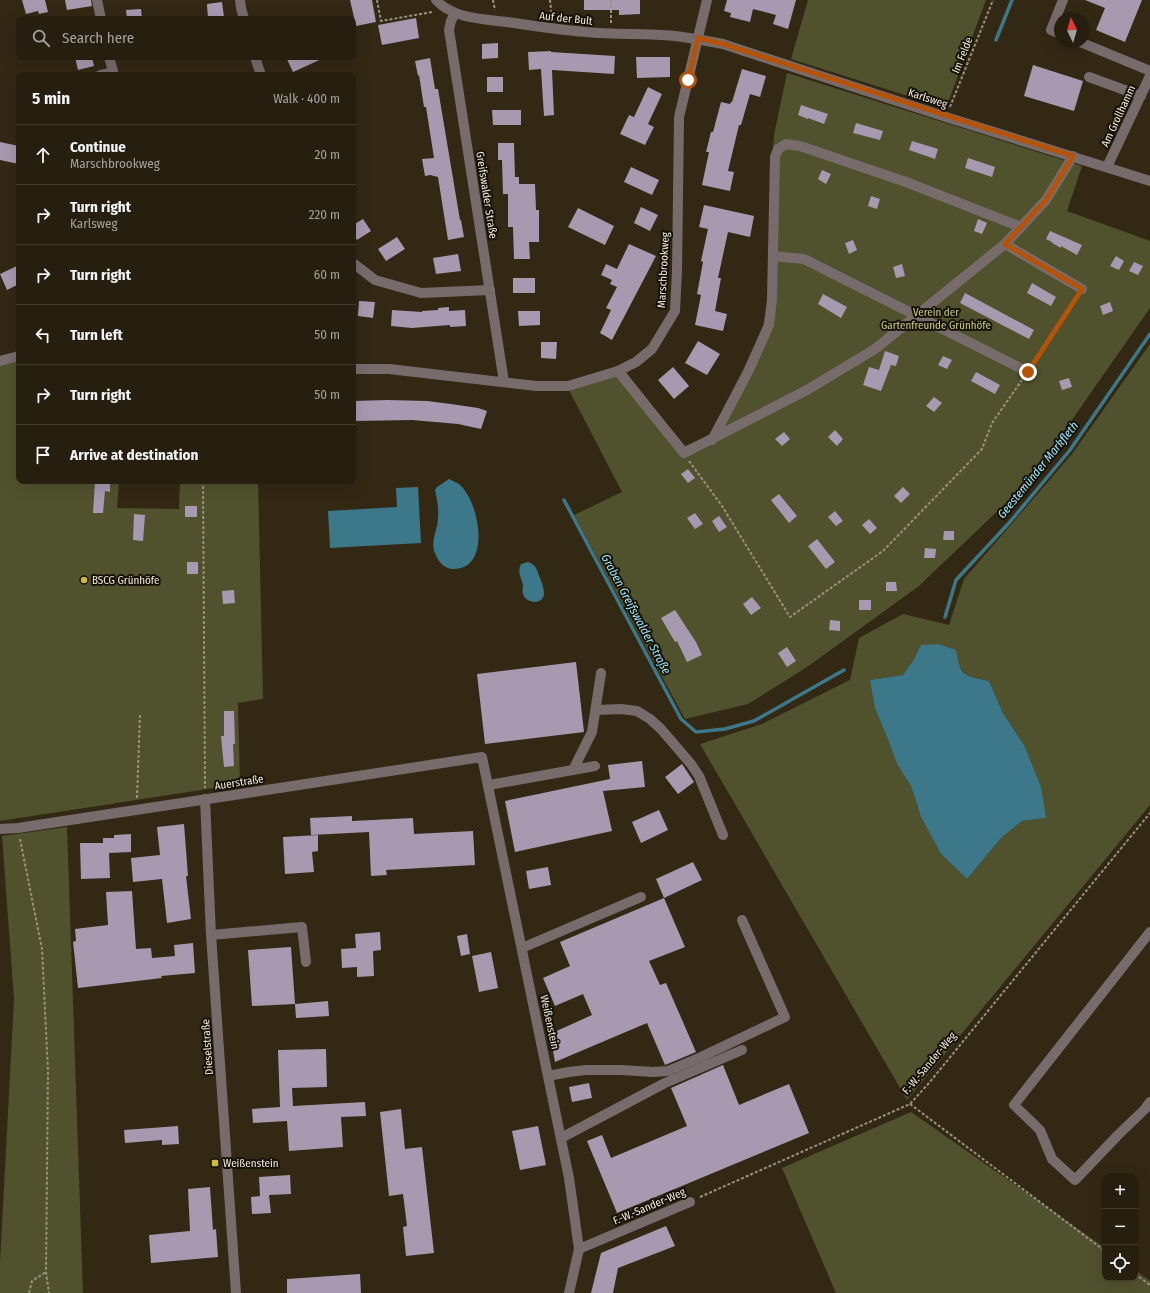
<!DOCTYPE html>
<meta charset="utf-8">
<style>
body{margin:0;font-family:"Fira Sans Condensed",sans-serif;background:#2e2718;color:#f1f3f6}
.controls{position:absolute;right:12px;bottom:12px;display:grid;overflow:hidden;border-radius:8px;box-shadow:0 4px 16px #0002}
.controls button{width:36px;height:36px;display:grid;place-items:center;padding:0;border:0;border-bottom:1px solid #423c2f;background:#261e0f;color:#f1f3f6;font:20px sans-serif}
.compass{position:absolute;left:1054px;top:12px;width:36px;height:36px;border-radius:50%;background:#261e0f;box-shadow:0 4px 16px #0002;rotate:355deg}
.stop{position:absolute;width:12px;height:12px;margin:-9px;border:3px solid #b45309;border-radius:50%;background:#fff}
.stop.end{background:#b45309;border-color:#fff;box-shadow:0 1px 4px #0008}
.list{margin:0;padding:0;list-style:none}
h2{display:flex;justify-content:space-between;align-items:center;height:52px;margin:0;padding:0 16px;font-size:17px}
h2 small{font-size:13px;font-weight:400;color:#a4a29e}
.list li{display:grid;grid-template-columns:26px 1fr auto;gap:12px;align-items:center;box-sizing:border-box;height:60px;padding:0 16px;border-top:1px solid #423c2f}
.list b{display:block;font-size:15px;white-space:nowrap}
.list p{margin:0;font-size:13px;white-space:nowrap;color:#a4a29e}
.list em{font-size:13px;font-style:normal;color:#a4a29e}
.icon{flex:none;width:22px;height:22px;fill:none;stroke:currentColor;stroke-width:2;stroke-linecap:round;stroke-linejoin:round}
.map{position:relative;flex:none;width:1150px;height:1293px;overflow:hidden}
.search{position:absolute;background:#261e0f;box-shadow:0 4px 16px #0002;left:16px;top:16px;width:340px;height:44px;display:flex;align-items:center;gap:10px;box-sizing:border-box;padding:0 14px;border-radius:8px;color:#a4a29e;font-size:15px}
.panel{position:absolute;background:#261e0f;box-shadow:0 4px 16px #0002;left:16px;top:72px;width:340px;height:412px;border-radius:8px}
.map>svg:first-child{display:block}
.green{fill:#50522e;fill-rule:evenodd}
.water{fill:#3c7889}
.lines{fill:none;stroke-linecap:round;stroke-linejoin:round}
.stream{stroke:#3c7889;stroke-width:3.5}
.building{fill:#a799b0}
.path{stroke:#9a9181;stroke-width:2;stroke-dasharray:3 2;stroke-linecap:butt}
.minor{stroke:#786b6b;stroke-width:10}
.route{stroke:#b45309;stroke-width:5}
.poi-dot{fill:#ccb938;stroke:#161209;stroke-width:1.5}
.labels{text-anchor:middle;stroke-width:4;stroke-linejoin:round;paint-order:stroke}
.street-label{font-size:11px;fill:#f0e9dd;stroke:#161209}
.park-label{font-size:11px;fill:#c7cc81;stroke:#161209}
.poi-label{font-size:11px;fill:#f0e9dd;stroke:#161209;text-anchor:start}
.water-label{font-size:12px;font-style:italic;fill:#9de6fc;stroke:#161209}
</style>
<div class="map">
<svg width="1150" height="1293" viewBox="0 0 1150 1293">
<rect width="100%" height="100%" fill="#332814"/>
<g class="green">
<path d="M808 0H986L946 108 791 59Z"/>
<path d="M787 73 1082 166 1067 211 1150 241V308L1030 480 919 586 807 667 748 704 685 719 574 515 622 492 569 390 626 372 684 446 710 436 745 366 763 326 769 293 772 162 774 135Z"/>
<path d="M1150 344V805L907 1100 700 744 762 724 850 680 859 638 903 614 949 625 964 579 1072 454ZM921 645 958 665 966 675 989 681 1003 713 1024 745 1045 818 1022 821 1001 838 967 879 941 854 921 817 911 786 897 764 870 680 903 675 914 659Z"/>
<path d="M19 360V481H119L117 508 179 509 180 481H258L263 699 238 703 240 784 0 821V364Z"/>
<path d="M67 827 83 1293H0V1263L14 999 2 836Z"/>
<path d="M911 1112 1105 1248V1278H1135V1270L1150 1281V1293H836L782 1168Z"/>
</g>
<g class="water">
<path d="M449 479C452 481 457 482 460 485 480 503 492 571 452 569 442 568 438 560 434 551 431 539 438 529 438 518 439 509 437 499 435 490L437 487Z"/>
<path d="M418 487 421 543 330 548 328 511 397 507 396 488Z"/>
<path d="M528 562C537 565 537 571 540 578 542 582 544 589 544 594 543 605 526 604 523 594 522 592 523 588 523 585 521 576 517 573 521 564Z"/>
<path d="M938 644 956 650C960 678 965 675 989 681L1003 713 1024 745 1041 787 1046 818 1022 821 1001 838 967 879 941 854 921 817 911 786 897 764 888 739 875 708 870 680 903 675 914 659 921 645Z"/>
</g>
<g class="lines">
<g class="stream">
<path d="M996 40 1012 0"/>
<path d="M564 500 681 719 696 732 725 729 754 721 844 670"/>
<path d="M945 617 956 580 1009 523 1070 450 1150 334"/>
</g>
</g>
<g class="building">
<path d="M22 0H45L48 12 39 14 38 11 26 14Z"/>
<path d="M65 0H91L92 6 67 10Z"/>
<path d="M350 0H372L376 22 356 26Z"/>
<path d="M584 0H640V14L619 15V10H584Z"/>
<path d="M727 0H796L788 29 773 24 776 15 753 9 750 22 730 17 731 13 724 11Z"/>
<path d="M1085 0H1142L1125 42 1096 30 1105 8Z"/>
<path d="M222 2 224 17 208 19 207 4Z"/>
<path d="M141 9 142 19H127L126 10Z"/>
<path d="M416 18 419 38 382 45 378 25Z"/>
<path d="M498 43V58L482 59V44Z"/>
<path d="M551 51V52L615 56 614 74 552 70 554 115 544 116 541 69 529 70 528 52Z"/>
<path d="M75 57H92L94 66 78 70Z"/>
<path d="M286 57H326L293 72Z"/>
<path d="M636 57H670V77L637 78Z"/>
<path d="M430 58 435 89H438L460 220H461L464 237 448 240 438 177 430 175 425 176 422 159 434 158 426 107H424L419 75 418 76 415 61Z"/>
<path d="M1033 65 1083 81 1074 111 1024 96Z"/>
<path d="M742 69 766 76 760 97 750 94 741 125H739L728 171 734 172 730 191 702 185 709 152H706L711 132H713L721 102 730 104 731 102H732Z"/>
<rect x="487" y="77" width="16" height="15"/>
<path d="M648 87 662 94 648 124 654 127 645 145 620 134 629 115 634 117Z"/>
<path d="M801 105 828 114 824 124 808 118V119L798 115Z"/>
<path d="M492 110H521V125H493Z"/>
<path d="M856 123 883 131 880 140 853 133Z"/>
<path d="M912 141 938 149 935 159 909 150Z"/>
<path d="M0 142 19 146V164L0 160Z"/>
<path d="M498 143H514L515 177H519V184H535L536 210H539V242H529L530 259H514L513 227H508V194H503L502 160H498Z"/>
<path d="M968 158 995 167 992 177 965 168Z"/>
<path d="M631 167 659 180 652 195 624 182Z"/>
<path d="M822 170 831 174 826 184 818 179Z"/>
<path d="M871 196 880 199 877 209 868 206Z"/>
<path d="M704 205 754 216 750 237 728 232 718 278H721L715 311 727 314 723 331 695 325 701 295 697 294 703 262 701 261 708 229 699 227Z"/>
<path d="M641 207 658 215 650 231 634 223Z"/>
<path d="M578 208 614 226 605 245 568 227Z"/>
<path d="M363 219 371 231 357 240 353 234V225Z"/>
<path d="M978 219 987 223 982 234 974 231Z"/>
<path d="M1050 231 1082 245 1077 255 1061 246V248L1052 243V242L1046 239Z"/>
<path d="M397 237 405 249 386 261 378 249Z"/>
<path d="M853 240 857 250 849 254 845 243Z"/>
<path d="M629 244 656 256 612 340 600 333 611 310 606 308 617 287 610 284 612 280 601 275 606 264 617 269Z"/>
<path d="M458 254 461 271 436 274 433 258Z"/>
<path d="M1116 256 1124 261 1119 270 1110 266Z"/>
<path d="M1134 262 1143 266 1138 275 1129 271Z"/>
<path d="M902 264 905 276 896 278 893 267Z"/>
<path d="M19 265V284L7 290 0 274Z"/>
<rect x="513" y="278" width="22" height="15"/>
<path d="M1032 283 1056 297 1051 306 1027 293Z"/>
<path d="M965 293 1034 330 1029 339 960 303Z"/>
<path d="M823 294 847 307 841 318 818 304Z"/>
<path d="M359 301 375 302 373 318 358 316Z"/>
<path d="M1110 302 1113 311 1103 315 1100 306Z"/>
<path d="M449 307V311L465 310 466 326 450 327V325L412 328 391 326 392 310 422 312V311L438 310V308Z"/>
<path d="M518 311H540V325L519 326Z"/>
<path d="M698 341 720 354 707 375 685 363Z"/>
<path d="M541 342H557L556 359 541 358Z"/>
<path d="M885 351 899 356 896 366 891 365 881 391 863 385 869 367 879 370Z"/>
<path d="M943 356 952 360 947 369 938 365Z"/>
<path d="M673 367 689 386 674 399 658 380Z"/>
<path d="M976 372 1000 385 995 394 971 381Z"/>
<path d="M1069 378 1072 387 1062 390 1059 381Z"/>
<path d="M934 397 942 403 934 412 926 406Z"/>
<path d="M387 400 427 401 451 404 478 408 487 411 481 429 458 424 412 420 353 421V401Z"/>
<path d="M835 430 843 439 837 446 828 437Z"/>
<path d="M784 432 790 439 782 446 775 439Z"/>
<path d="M688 469 695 478 688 483 681 474Z"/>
<path d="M95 481H110V492L105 491 103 513H93Z"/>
<path d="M903 487 910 494 901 503 894 496Z"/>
<path d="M779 494 797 516 789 523 771 500Z"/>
<rect x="185" y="506" width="12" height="11"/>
<path d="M835 511 843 521 836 526 828 517Z"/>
<path d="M695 513 703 524 695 529 687 518Z"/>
<path d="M134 514 145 515 143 541 133 540Z"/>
<path d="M719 516 727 527 719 532 712 521Z"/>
<path d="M869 519 877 528 870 534 862 525Z"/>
<path d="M944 531H954V540H943Z"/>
<path d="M817 539 835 562 826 569 808 546Z"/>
<path d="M925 548 936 549 935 558H924Z"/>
<rect x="187" y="562" width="11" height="12"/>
<path d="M886 582H896L897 591H886Z"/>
<path d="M234 590 235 603 223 604 222 591Z"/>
<path d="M752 597 761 608 751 615 743 604Z"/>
<rect x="859" y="600" width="12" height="10"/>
<path d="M675 610 696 642 702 655 687 662 677 641 675 642 661 618Z"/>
<path d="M830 620 840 621V631L829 630Z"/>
<path d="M787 647 796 661 787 667 778 653Z"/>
<path d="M576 662 584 732 485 744 477 674Z"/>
<path d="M224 711H234L235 744H233L234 766 224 767 221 736H224Z"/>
<path d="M642 761 645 787 603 791 612 831 515 852 505 801 610 779 608 765Z"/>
<path d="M682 764 694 782 678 794 665 777Z"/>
<path d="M659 810 668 830 641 843 632 822Z"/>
<path d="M352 816V821L413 818 414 834 473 831 475 865 386 870 387 875 371 876 369 832 311 835 310 818Z"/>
<path d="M184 824 188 876H186L191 919 167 923 162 879 133 882 131 858 160 855 157 827Z"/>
<path d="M131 834V852L109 853 110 878 81 879 80 843H103V838H114V835Z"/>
<path d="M318 835V851L312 852 314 872 285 874 283 837Z"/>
<path d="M693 862 702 880 664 898 656 879Z"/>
<path d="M548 867 551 885 529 889 526 871Z"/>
<path d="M132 891 136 949 151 948 152 958 175 956 174 945 193 943 195 973 161 976 162 978 78 988 73 942 76 941 75 929 108 925 106 892Z"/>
<path d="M664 898 685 947 649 961 660 985 666 983 696 1052 665 1065 647 1023 555 1062 550 1034 592 1015 583 994 555 1006 543 978 570 966 560 942Z"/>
<path d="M380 932 381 950 373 951 374 976 357 977V967L342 968 341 949 356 948 355 934Z"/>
<path d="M467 934 470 954 461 956 457 936Z"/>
<path d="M291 947 295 1004 252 1006 248 950Z"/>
<path d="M491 952 498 988 479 992 472 956Z"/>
<path d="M328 1001 329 1016 296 1018 295 1004Z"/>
<path d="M326 1049 327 1087 292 1088 293 1106 365 1102 366 1116 341 1117 343 1147 289 1151 287 1121 253 1123 252 1109 280 1107 278 1050Z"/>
<path d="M723 1065 739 1105 789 1084 809 1133 617 1213 587 1141 602 1135 611 1158 687 1126 671 1088Z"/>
<path d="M589 1083 592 1098 572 1102 569 1087Z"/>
<path d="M401 1109 405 1149 422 1147 434 1253 406 1256 403 1227 407 1226 403 1194 389 1196 380 1112Z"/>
<path d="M178 1126 179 1144 162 1145V1140L125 1143 124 1130Z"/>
<path d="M538 1126 546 1165 520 1170 512 1131Z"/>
<path d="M290 1175 291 1194 269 1195 271 1213 252 1214 251 1197 260 1196 259 1177Z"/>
<path d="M210 1187 213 1230 216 1229 218 1257 151 1263 149 1235 190 1231 188 1189Z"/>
<path d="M666 1226 675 1246 618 1268 613 1293H591L601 1253Z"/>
<path d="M360 1274 361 1293H287V1279Z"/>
</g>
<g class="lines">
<g class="path">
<path d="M377 0 381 21 432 12"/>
<path d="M493 0 495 10"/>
<path d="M550 0 552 18"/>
<path d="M611 0V23"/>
<path d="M950 107 993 0"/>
<path d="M1034 363 1076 298"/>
<path d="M689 461 722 506 790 617 883 551 982 449 992 423 1022 380"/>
<path d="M203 481 205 788"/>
<path d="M137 798 140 713"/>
<path d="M20 839 42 949 48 1071 46 1272 49 1293"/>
<path d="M910 1104 1105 1251"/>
<path d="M700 1197 910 1104 929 1083 1150 813"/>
<path d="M1135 1274 1150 1285"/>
<path d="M29 1293 32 1281 46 1272"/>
</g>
<g class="minor">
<path d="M97 0 101 19"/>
<path d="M240 0 241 8 244 19"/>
<path d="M436 0C453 19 484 19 507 22 533 26 560 30 586 32 616 35 645 33 675 36 691 38 707 41 723 44L946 117 1150 181"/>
<path d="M455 13 451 21 449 30 504 382"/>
<path d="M1060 34 1051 30 1063 0"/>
<path d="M1080 42 1150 71"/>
<path d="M109 57 114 75"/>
<path d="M255 57 261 75"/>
<path d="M100 75 113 72"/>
<path d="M1089 77 1141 96"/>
<path d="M1107 167 1150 76"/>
<path d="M1005 244 1082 289"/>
<path d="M773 256 804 259 1028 372"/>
<path d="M353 263 375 280 421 293 490 290"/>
<path d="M0 361 19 356"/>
<path d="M353 369H389L536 386H568L618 371 636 362 652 349 675 311 677 271 679 117 707 0"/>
<path d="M618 371 684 453 807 390 875 349 1005 244 1046 200 1073 156"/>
<path d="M712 440 748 372 769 325 772 299 775 157 778 149 786 144 800 146 906 182 1021 227"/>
<path d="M596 710 621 709 637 711 650 719 661 729 691 764 699 776 723 835"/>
<path d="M573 770 592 732 601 673"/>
<path d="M489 785 595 766"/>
<path d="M205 799 211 935 236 1293"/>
<path d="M0 829 18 828 482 757 569 1178 579 1249 569 1293"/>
<path d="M1150 932 1014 1105 1040 1130 1052 1159 1075 1180 1118 1135 1145 1109 1150 1102"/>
<path d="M211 935 302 927 306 962"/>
<path d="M522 948 641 897"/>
<path d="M548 1076 569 1072 586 1070H622L653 1072 668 1071 701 1057 785 1017 742 920"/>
<path d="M561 1138 665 1083 742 1050"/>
<path d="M579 1249 690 1202"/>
</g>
</g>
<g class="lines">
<path class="route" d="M688 80 698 38 723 44 1073 156 1046 200 1005 244 1082 289 1028 372"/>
</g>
<g class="poi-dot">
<circle cx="84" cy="580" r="4"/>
<rect x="211" y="1159" width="8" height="8" rx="2"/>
</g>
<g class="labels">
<g class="street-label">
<text transform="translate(566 18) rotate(6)" y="4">Auf der Bult</text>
<text transform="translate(962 55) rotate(-68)" y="4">Im Felde</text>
<text transform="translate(928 98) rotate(18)" y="4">Karlsweg</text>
<text transform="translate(1118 116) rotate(-65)" y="4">Am Grollhamm</text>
<text transform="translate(487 195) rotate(81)" y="4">Greifswalder Straße</text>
<text transform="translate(663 270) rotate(-87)" y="4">Marschbrookweg</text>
<text transform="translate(239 782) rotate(-9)" y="4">Auerstraße</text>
<text transform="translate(550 1022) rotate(78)" y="4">Weißenstein</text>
<text transform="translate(207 1047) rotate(-94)" y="4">Dieselstraße</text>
<text transform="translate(929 1063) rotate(-50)" y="4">F.-W.-Sander-Weg</text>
<text transform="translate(649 1206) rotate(-23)" y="4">F.-W.-Sander-Weg</text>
</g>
<g class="park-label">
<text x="936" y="316">Verein der<tspan x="936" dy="13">Gartenfreunde Grünhöfe</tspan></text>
</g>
<g class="poi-label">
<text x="92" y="584">BSCG Grünhöfe</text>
<text x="223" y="1167">Weißenstein</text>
</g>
<g class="water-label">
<text transform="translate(1038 470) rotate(-51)" y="4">Geestemünder Markfleth</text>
<text transform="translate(636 614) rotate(62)" y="4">Graben Greifswalder Straße</text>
</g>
</g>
</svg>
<div class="controls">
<button>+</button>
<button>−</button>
<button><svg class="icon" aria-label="locate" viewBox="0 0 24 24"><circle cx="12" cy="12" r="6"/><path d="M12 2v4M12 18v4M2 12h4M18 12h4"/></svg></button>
</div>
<svg class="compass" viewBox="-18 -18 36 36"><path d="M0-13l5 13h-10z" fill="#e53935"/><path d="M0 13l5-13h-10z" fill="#a4a29e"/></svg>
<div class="stop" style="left:688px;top:80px"></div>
<div class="stop end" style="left:1028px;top:372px"></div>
<div class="search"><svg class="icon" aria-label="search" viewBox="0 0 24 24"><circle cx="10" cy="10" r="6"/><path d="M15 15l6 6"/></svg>Search here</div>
<section class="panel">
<h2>5 min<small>Walk · 400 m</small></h2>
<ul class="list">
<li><svg class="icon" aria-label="ahead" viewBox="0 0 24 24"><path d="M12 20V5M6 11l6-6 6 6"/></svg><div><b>Continue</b><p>Marschbrookweg</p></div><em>20 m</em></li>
<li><svg class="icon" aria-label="right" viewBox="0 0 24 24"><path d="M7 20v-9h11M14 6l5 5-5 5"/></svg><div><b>Turn right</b><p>Karlsweg</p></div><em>220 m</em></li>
<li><svg class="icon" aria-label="right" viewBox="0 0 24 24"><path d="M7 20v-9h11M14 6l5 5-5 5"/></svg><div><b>Turn right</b></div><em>60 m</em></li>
<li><svg class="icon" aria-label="left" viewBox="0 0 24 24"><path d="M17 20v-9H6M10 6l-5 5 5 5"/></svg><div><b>Turn left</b></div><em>50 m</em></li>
<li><svg class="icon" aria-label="right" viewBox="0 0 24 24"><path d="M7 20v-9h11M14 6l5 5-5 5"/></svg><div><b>Turn right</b></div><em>50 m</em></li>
<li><svg class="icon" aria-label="arrive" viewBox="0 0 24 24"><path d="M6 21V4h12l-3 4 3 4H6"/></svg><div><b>Arrive at destination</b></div></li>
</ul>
</section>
</div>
